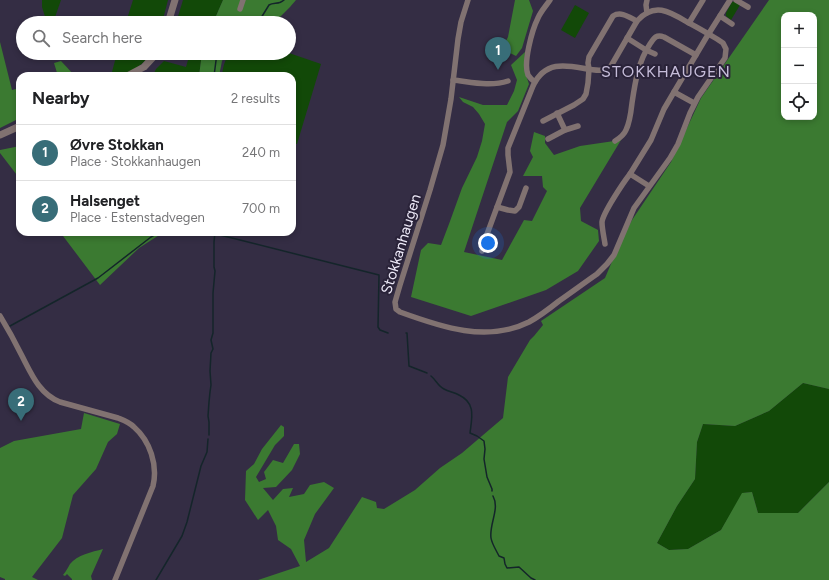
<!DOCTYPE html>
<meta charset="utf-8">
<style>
body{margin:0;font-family:Figtree,sans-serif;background:#f6f6f6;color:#202124}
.controls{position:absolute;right:12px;top:12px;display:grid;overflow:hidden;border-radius:8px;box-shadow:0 2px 6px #0003}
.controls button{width:36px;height:36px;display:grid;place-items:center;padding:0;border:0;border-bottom:1px solid #e0e0e0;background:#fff;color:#202124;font:20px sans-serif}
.you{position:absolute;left:488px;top:243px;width:14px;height:14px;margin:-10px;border:3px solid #fff;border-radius:50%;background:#1a73e8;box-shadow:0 0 0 6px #1a73e833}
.badge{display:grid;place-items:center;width:26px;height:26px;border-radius:50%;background:#386d78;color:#fff;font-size:13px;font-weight:700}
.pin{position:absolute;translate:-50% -33px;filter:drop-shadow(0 1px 2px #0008)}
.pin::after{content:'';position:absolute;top:21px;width:14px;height:12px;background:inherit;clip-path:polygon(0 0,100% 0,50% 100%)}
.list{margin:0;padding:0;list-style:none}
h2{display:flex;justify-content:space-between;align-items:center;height:52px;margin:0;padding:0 16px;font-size:17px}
h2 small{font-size:13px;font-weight:400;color:#757577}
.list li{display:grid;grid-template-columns:26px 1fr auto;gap:12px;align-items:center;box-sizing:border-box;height:56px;padding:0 16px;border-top:1px solid #e0e0e0}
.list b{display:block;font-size:15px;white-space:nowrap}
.list p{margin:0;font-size:13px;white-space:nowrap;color:#757577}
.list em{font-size:13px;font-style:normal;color:#757577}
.icon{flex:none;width:22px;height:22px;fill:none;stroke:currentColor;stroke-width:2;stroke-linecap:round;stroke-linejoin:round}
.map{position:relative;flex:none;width:829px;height:580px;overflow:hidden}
.search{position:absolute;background:#fff;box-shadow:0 2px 6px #0003;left:16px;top:16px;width:280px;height:44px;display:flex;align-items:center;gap:10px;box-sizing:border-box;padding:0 14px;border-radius:22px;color:#757577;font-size:15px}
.panel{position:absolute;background:#fff;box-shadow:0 2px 6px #0003;left:16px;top:72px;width:280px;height:164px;border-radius:12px}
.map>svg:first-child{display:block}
.green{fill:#124908}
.forest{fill:#3b7a31;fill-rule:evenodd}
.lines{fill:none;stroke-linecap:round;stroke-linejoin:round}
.stream{stroke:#14252a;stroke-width:1.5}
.minor{stroke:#817271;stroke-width:5.5}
.tertiary{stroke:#817271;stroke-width:7}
.labels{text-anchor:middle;stroke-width:4;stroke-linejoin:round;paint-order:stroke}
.street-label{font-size:15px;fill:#ede9f8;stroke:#2a2339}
.neighbourhood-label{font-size:16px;letter-spacing:1px;fill:#c6bdda;stroke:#2a2339}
</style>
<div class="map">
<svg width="829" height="580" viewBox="0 0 829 580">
<rect width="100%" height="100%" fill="#342d44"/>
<g class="green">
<path d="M42 0H61L53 23H47L42 7Z"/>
<path d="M133 0H168L163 19 158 23H130L131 20 127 19Z"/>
<path d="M183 0H223L213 23H176Z"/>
<path d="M735 1 740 5 731 20 726 16V13L732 2Z"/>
<path d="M575 5 589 13 575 38 561 30Z"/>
<path d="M117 53H153C143 64 129 76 113 76L112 72Z"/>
<path d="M190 53H202L199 76H155L154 73 156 69 164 61 186 67Z"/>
<path d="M232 53H289L321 64 297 144 292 143V76H222C223 68 224 58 232 53Z"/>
<path d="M803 383 829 389V482L798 513H758L752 492 743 493 721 530 688 549 669 550 657 543 677 506 695 479 697 442 703 424 735 426 769 411Z"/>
</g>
<g class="forest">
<path d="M223 0H296L290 7 280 17 269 23H213Z"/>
<path d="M515 0H529L533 11 522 48 516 56 502 49 508 37Z"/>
<path d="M769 0H829V389L803 383 769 411 735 426 703 424 697 442 695 479 677 506 657 543 669 550 688 549 721 530 742 493 752 492 758 513H798L829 482V580H258L300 566 291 549 278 540 276 526 268 510 258 520 245 500 246 471 254 464 262 449 281 425 284 427V436L275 445 256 477 259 482 266 479 264 472 273 460 283 463 294 444H299L300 454 292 470 276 487 263 488 273 500 283 489 293 488 289 497 304 494 310 485 324 482 334 488 315 514 304 540 306 562 329 548 362 497 376 502 377 508 384 509 415 490 440 468 462 453 503 418 508 377 530 340 534 336 543 325 541 321 605 278 619 245 632 220 671 162 701 98ZM784 15H814V117H784Z"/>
<path d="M0 42 12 90 20 88V118L0 128Z"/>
<path d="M525 52 524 69 529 84 518 111 507 122 464 252 502 260 524 220 532 221 547 191 543 187 542 176H523L533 157 530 151 534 132 545 136V143L554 155 580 146 621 140 580 208 581 221 598 230 599 241 578 271 546 290 471 316 411 297 421 250 428 243 441 245 449 224 462 188 477 157 482 141 485 124 479 114 473 107 463 102 459 97 483 105H507L514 91 517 80 511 65Z"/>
<path d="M202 53H227L222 61 219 76H199Z"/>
<path d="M61 61 75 76H58L54 63Z"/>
<path d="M20 146V179L0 153V150Z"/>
<path d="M60 232H164L139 248 100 285Z"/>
<path d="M84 413 120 424 117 434 108 442 96 469 73 495 62 538 32 577 38 580H5V579L0 577V448L14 441 81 429Z"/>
<path d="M103 549 91 576 92 580H72V579L67 574 65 576 63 575C66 571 68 568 70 564 77 555 92 552 103 549Z"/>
</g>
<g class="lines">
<g class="stream">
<path d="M254 23 261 18 269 5C274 2 279 5 284 0"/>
<path d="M214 76 217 53"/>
<path d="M216 234 379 275 378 327 380 330 388 333"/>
<path d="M10 326 98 278 151 237 159 232"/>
<path d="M406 333H407L409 366 427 373"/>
<path d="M431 376C436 380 438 386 444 389 449 392 454 392 459 395 476 403 472 417 470 433L477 436 484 441 485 449 484 459 487 477 492 489V491"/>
<path d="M209 435V422L208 416 209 402 210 392 211 385 210 371 211 353 213 349 211 340 213 333V293L215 271 214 267V242L215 232"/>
<path d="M493 496C500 509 489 524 491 538 492 544 496 550 499 556L504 558 505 564 507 568 519 567 531 578 535 580"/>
<path d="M156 580 182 536 187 522 201 466 207 452 208 439"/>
</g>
<g class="minor">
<path d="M468 0 461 22 458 39 451 99 443 145 430 190 400 285 395 302 396 309 400 312C441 327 487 343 529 322 540 316 549 309 559 301 572 292 584 283 597 274L607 264 614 255 634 208 670 158 678 144 690 113 698 97 725 58 726 49 723 43 717 39C707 33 697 27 687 22 669 11 654 2 637 21L611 66C596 82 552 45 533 86L508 148V155L510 172 483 245 482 251"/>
<path d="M736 0 748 7"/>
<path d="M240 9 243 0"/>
<path d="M647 13 646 5 647 0"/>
<path d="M720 16 732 24"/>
<path d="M689 23 703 0"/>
<path d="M627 38 646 50 655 54"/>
<path d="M453 80C471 82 490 87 508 81"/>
<path d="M535 82C532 80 530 78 528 75 523 63 532 30 538 18 541 11 546 6 550 0"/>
<path d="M694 103 674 92 706 38 730 0"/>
<path d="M557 113 565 130"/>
<path d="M543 121 574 105 583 99 586 94 588 83 589 69 588 63 589 57 613 16C621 11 629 17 637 21"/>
<path d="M548 139 565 130 578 126"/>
<path d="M615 141C620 138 624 135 626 130 630 122 631 112 632 103 635 83 638 62 650 44 654 38 656 34 664 37L696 55"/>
<path d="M649 186 630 174 651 140 664 109 674 92"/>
<path d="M497 207 508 210 515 211 519 207 526 188"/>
<path d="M605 244C604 237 602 229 602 222 603 213 623 183 630 174"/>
<path d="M0 316C8 329 15 342 21 354 31 373 39 394 60 402L118 418C123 420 129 422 134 427 150 441 158 465 153 486L115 580"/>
</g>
<g class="tertiary">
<path d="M168 23 175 0"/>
<path d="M127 76 144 67 157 53"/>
<path d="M0 135 20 126"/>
</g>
</g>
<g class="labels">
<g class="street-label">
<text transform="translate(401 244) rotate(-73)" y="5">Stokkanhaugen</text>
</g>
<g class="neighbourhood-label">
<text x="666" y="77">STOKKHAUGEN</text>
</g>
</g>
</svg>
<div class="controls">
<button>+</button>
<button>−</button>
<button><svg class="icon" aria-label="locate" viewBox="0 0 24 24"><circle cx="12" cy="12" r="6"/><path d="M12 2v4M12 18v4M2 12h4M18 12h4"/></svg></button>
</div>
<div class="you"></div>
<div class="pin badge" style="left:498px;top:70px">1</div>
<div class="pin badge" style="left:21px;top:421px">2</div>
<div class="search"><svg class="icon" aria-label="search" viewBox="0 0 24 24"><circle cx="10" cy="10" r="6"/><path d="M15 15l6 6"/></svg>Search here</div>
<section class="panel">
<h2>Nearby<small>2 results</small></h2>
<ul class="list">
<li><span class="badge">1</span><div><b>Øvre Stokkan</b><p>Place · Stokkanhaugen</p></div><em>240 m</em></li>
<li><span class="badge">2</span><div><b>Halsenget</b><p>Place · Estenstadvegen</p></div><em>700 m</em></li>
</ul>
</section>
</div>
